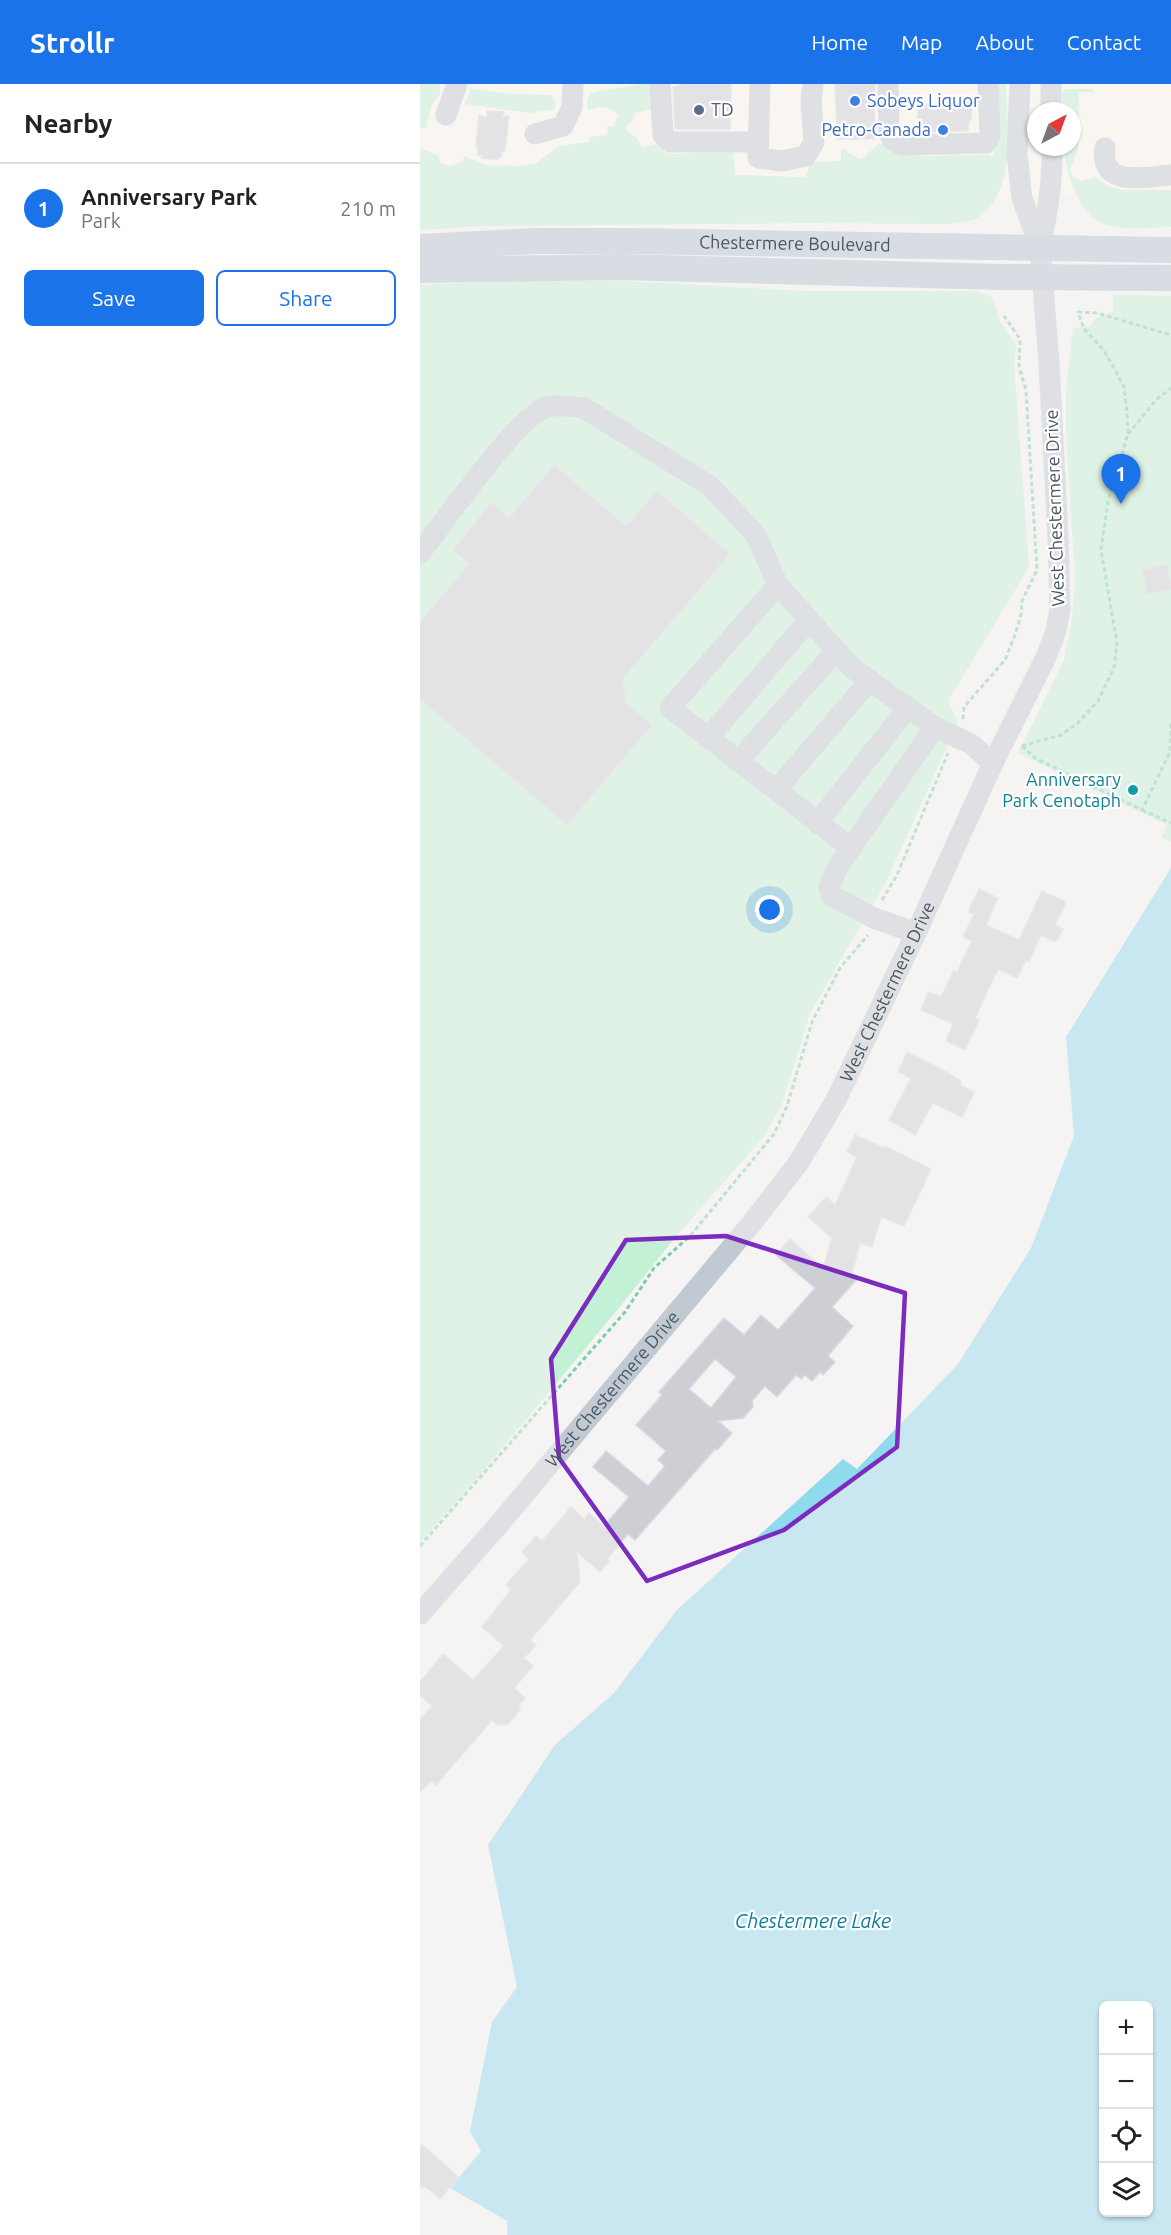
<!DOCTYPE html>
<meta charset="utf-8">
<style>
body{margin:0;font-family:Ubuntu,sans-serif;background:#f6f6f6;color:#222}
.controls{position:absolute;right:18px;bottom:18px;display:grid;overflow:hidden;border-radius:9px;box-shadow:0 2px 4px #0004}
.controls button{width:54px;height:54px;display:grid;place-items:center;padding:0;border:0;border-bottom:2px solid #e0e0e0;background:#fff;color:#222;font:30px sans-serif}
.compass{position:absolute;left:607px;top:18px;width:54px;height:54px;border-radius:50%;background:#fff;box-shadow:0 2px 4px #0004;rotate:41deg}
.you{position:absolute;left:350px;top:826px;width:21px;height:21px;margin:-15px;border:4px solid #fff;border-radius:50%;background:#1a73e8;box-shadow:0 0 0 9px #1a73e833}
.badge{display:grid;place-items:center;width:39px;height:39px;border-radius:50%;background:#1a73e8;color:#fff;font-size:20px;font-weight:700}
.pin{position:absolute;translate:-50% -50px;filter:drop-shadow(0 2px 3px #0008)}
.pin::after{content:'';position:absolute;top:32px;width:21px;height:18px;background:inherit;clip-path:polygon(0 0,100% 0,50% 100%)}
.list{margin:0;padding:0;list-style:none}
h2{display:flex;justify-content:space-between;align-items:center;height:78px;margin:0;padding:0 24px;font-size:26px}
h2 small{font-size:20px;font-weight:400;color:#767676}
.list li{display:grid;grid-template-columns:39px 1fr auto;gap:18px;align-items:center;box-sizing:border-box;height:90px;padding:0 24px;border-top:2px solid #e0e0e0}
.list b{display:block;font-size:22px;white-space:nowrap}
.list p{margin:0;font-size:20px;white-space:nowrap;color:#767676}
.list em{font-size:20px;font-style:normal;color:#767676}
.actions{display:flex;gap:12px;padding:18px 24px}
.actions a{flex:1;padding:14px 0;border:2px solid #1a73e8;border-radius:9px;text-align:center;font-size:21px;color:#1a73e8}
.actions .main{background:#1a73e8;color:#fff}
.icon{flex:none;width:33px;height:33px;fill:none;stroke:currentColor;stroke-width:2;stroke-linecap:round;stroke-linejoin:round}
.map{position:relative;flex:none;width:751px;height:2151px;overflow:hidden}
header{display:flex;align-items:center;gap:36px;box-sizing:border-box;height:84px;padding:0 30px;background:#1a73e8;color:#fff}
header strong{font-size:28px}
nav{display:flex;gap:33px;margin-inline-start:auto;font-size:21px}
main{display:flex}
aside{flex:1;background:#fff}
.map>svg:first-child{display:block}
.commercial{fill:#fdf9ef;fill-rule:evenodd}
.green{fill:#c3f1d5}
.water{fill:#90daee;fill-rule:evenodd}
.building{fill:#cdcfd5;stroke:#d7d9de;stroke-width:1.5;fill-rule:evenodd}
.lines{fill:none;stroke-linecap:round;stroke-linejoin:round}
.path{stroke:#7ad0a6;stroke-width:3;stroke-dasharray:4.5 3;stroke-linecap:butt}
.minor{stroke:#c1cad2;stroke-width:21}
.major{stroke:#b3c2d1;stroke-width:26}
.marked{fill:none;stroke:#7b2cbf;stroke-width:4.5;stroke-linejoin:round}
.shop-dot{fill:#3f7fe0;stroke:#fff;stroke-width:2}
.service-dot{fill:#5c6f8a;stroke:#fff;stroke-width:2}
.culture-dot{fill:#0f9aa8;stroke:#fff;stroke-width:2}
.labels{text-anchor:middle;stroke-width:4.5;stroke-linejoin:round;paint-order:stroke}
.shop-label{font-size:18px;fill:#366cbe;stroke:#fff;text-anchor:start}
.service-label{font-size:18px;fill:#4e5e75;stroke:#fff;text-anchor:start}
.street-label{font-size:18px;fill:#4a5661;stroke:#fff}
.culture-label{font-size:18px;fill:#0d838f;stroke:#fff;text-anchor:end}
.water-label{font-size:20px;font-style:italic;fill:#0c7c9b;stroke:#fff}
</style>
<header>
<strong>Strollr</strong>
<nav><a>Home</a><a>Map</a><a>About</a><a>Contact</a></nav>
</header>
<main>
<aside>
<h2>Nearby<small></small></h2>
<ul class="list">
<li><span class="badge">1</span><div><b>Anniversary Park</b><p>Park</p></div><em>210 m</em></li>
</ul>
<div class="actions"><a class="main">Save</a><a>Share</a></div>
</aside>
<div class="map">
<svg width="751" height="2151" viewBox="0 0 751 2151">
<rect width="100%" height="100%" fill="#f5f3f3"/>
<path class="commercial" d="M0 0H751V108L681 109 548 118 0 117ZM616 27H652V63H616Z"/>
<g class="green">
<path d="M0 0H20V10L11 22 6 44H0Z"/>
<path d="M220 0H233L236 25 215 29 213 37 206 42 209 49 216 53 222 63 241 59 244 68 252 70 313 68 315 91 385 93 391 78 421 77V64L439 75 444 73 459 59C485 81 540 67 573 72L578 47 575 0H586C587 41 598 111 555 135 549 138 539 138 532 140L384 139 66 142 0 146V64L19 72 20 79 29 82 40 79 45 72 65 81 99 82 116 79 139 62 169 58 170 53 188 51 187 41 193 43 198 31C187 20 182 23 168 26L167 16 171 9Z"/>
<path d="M51 5 92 10 131 11C134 16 137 19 135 25L109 29 45 20Z"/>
<path d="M649 5H673L674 8H659L658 65 650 86 654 94 662 97 676 93 687 102 702 106H751V143C730 143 701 148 682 139 658 128 645 87 644 63H652V27H642V10L644 6Z"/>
<path d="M110 196 202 197 385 207H557L573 214 580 238 596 260 594 280 609 483 528 617 538 638 467 796 390 929 362 1020 345 1051 253 1156 199 1224 52 1400 0 1458V201Z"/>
<path d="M693 211 751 212V758L742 753 747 741 598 669 644 576 652 537 655 494 646 346V305L653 244 669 243 676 234 693 228Z"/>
</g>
<path class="water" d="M751 784V2151H87V2137L30 2104 61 2067 50 2047 72 1938 97 1903 68 1761 135 1661 194 1609 257 1526 423 1375 437 1385 538 1280 611 1164 654 1052 646 953ZM684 1922H728V2128H684Z"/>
<g class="building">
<path d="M263 0H311L310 45H255L253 3Z"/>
<path d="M415 0H455L454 55H417Z"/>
<path d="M534 18H552L551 36H549L548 47 498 48V20L534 21Z"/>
<path d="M67 27 84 28 82 33 89 32 85 67 82 68 81 73H79L78 76 61 74 63 71H58V64L56 63 59 31 67 34Z"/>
<path d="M134 381 206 442 237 407 310 470 203 594 205 618 232 641 147 741 0 615V538L49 480 33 466 71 419 89 434Z"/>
<path d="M747 481 751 505 727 510 722 486Z"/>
<path d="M559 805 578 814 566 841 599 856 622 807 646 818 635 841 643 845 636 858 621 851 609 877 606 876 597 894 578 885 555 934 559 936 545 966 526 957 533 940 501 926 508 908 521 913 534 886 537 888 552 857 543 853 554 830 549 828V825Z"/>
<path d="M487 968 528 989 541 997 540 1001 554 1008 542 1033 513 1019 495 1051 469 1036 491 994 478 988Z"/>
<path d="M435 1051 464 1064 465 1062 511 1085 484 1142 461 1133 452 1163 440 1159 432 1189 438 1194 412 1223 433 1242 408 1272 415 1278 403 1291 400 1288 392 1297 385 1291 381 1295 376 1291 357 1313 345 1302 332 1317 333 1323 323 1334 298 1337 312 1349 297 1366 295 1365 215 1456 208 1450 187 1475 189 1477 180 1488 157 1468 160 1498 110 1556 116 1561 104 1574 113 1582 94 1604 105 1614 98 1622 101 1625 88 1640 78 1641 72 1636 16 1701 11 1697 0 1708V1636L12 1622 0 1611V1598L23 1570 53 1596 84 1562 62 1543 91 1506 86 1501 109 1475 102 1468 116 1452 122 1457 151 1423 164 1435 169 1429 184 1442 209 1413 173 1383 186 1367 228 1402 245 1382 238 1376 246 1367 216 1341 242 1311 239 1308 304 1234 324 1251 341 1231 358 1246 395 1204 356 1171 370 1155 403 1184 412 1154 388 1133 406 1113 415 1121 437 1073 427 1068ZM295 1275 316 1293 291 1324 269 1305Z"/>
<path d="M0 2059 39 2093 20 2115 6 2103H0Z"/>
</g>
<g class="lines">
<g class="path">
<path d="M708 350 737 315 751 304"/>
<path d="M543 635 544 623 585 576 595 551 602 527 601 519 617 486 606 306 599 283 600 255 582 229"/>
<path d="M602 662 641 651 659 638 678 617 694 584 697 559 681 466 688 417 708 350 707 329 704 303 692 280 682 264 664 245 658 228 677 229 751 251"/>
<path d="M602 662 615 674 722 726 750 668 751 638"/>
<path d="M722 726 751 739"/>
<path d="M462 816 477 791 528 669"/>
<path d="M0 1462 205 1228 234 1184 270 1152 354 1050 367 1022 392 938 420 884 448 851"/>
</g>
<g class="minor">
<path d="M240 0 243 51 250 58H338"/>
<path d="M340 0 338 74 362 77 386 72 394 58 391 17 393 0"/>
<path d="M468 0 469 48 472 56 482 61 566 59 570 52 568 0"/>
<path d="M631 0V27"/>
<path d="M26 31 37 0"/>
<path d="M115 50 143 42 152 23 153 0"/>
<path d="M685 64C679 104 725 93 751 91"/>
<path d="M620 164C627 129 633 98 632 63"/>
<path d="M0 469C22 441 98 331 127 323 139 320 153 323 164 324L290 402 336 451 358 501"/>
<path d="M288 654 389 536"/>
<path d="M318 677 416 567"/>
<path d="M356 706 450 596"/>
<path d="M397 739 487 625"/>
<path d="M431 764 250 624 358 501 432 584 515 643 551 660 573 679"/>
<path d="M496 849 454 834 412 812 409 803 419 781 515 643"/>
<path id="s1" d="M0 1530 80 1439 332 1139 379 1078 416 1016 496 849 573 679 626 573 636 547 640 525 638 453 629 279 620 164 602 114 597 71 600 0"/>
</g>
<g class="major">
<path id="s2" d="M0 163 115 157H211L751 166"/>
<path d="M0 186 198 183 581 193 751 194"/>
</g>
</g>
<path d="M0 0H751V2151H0ZM306 1152 485 1209 477 1363 364 1446 227 1497 139 1374 131 1275 206 1156Z" fill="#f5f3f3" fill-opacity=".55" fill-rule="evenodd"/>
<path class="marked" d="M306 1152 485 1209 477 1363 364 1446 227 1497 139 1374 131 1275 206 1156Z"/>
<g class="shop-dot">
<circle cx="435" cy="17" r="6"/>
<circle cx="523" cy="46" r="6"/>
</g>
<circle class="service-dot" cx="279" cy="26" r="6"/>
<circle class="culture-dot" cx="713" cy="706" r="6"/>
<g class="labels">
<g class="shop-label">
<text x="447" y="23">Sobeys Liquor</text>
<text x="511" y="52" text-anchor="end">Petro-Canada</text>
</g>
<g class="service-label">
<text x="291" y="32">TD</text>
</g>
<g class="street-label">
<text dy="6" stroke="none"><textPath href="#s2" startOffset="375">Chestermere Boulevard</textPath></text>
<text transform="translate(635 424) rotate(-92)" y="6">West Chestermere Drive</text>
<text dy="6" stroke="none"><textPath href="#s1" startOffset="782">West Chestermere Drive</textPath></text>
<text dy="6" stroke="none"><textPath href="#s1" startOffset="296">West Chestermere Drive</textPath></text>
</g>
<g class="culture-label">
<text x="701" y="702">Anniversary<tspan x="701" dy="21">Park Cenotaph</tspan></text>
</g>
<g class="water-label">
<text x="393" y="1844">Chestermere Lake</text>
</g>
</g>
</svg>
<div class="controls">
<button>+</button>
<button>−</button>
<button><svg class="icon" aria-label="locate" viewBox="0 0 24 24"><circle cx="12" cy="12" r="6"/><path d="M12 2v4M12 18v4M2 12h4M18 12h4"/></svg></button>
<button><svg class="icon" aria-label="layers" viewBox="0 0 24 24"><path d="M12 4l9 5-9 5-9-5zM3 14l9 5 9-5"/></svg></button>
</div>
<svg class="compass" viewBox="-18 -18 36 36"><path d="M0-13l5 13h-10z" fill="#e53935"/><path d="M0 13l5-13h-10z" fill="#767676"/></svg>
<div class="you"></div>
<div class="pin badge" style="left:701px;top:420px">1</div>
</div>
</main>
